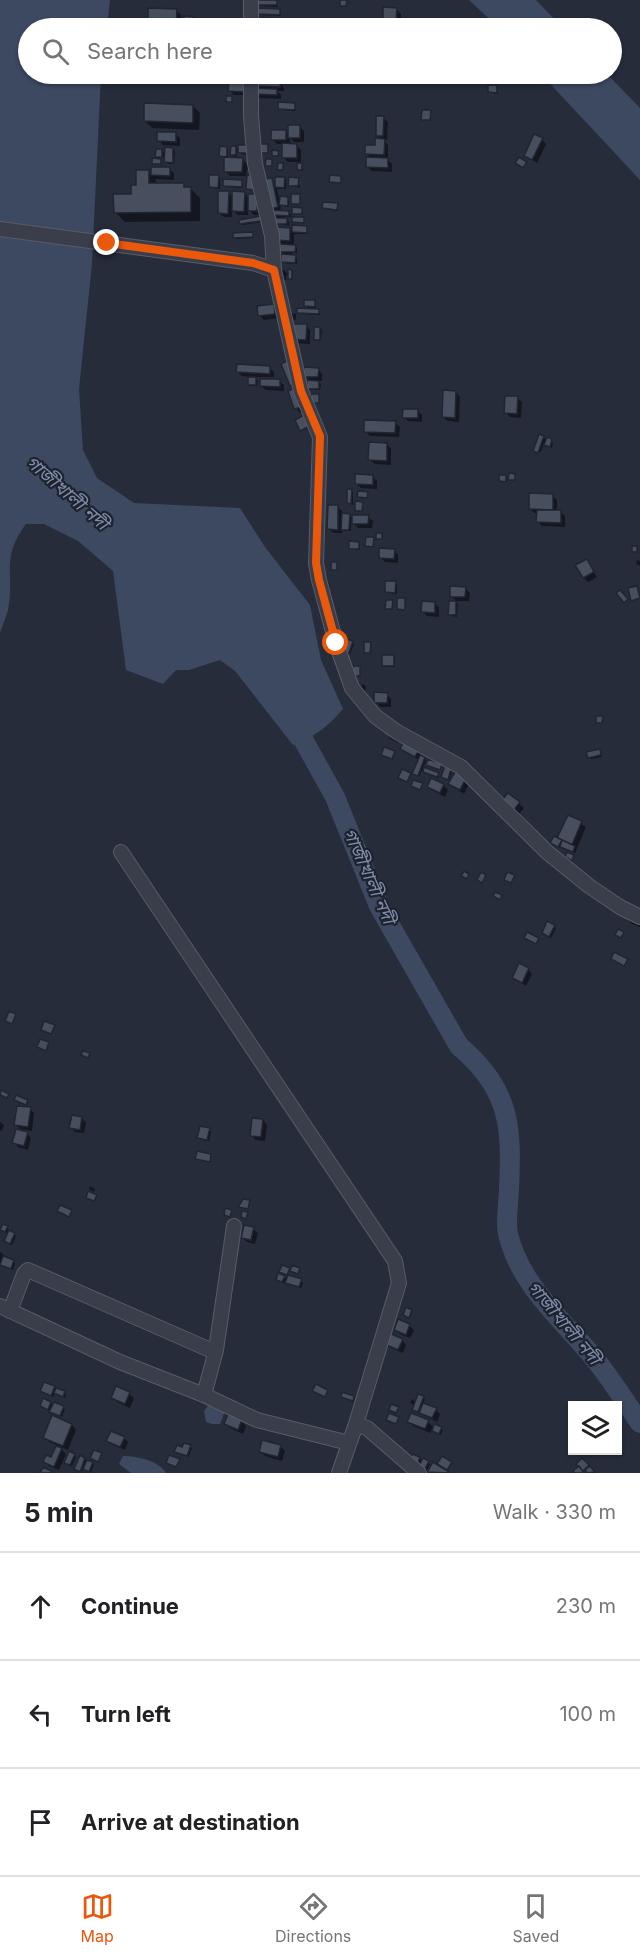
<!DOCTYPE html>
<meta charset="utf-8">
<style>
body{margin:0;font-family:Inter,"Noto Sans Bengali",sans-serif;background:#f6f6f6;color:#202124}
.controls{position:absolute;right:18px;bottom:18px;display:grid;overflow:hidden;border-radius:0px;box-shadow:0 2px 4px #0004}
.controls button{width:54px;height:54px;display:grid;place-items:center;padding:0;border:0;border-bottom:2px solid #e0e0e0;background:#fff;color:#202124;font:30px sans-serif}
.stop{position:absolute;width:18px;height:18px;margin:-14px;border:4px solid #ea580c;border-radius:50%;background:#fff}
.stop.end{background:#ea580c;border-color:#fff;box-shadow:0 2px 6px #0008}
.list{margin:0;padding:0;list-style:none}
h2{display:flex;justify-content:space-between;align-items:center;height:78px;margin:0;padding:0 24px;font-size:26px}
h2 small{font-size:20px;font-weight:400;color:#757577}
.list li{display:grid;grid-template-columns:39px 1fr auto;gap:18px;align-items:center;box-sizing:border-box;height:108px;padding:0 24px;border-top:2px solid #e0e0e0}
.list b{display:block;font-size:22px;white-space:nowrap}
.list em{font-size:20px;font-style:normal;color:#757577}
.icon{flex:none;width:33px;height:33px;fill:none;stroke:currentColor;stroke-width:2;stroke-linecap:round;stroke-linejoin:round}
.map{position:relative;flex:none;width:640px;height:1473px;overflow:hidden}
.search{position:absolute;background:#fff;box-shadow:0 2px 4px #0004;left:18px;right:18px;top:18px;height:66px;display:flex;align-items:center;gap:15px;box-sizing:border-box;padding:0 21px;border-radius:33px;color:#757577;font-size:22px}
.sheet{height:402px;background:#fff}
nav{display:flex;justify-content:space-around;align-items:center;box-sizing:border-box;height:84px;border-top:2px solid #e0e0e0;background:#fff;font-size:16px;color:#757577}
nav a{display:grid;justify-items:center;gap:3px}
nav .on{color:#ea580c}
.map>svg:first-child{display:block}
.water{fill:#3d4861}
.shadow{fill:#0007}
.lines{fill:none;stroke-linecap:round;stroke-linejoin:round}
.river{stroke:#3d4861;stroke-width:20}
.building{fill:#474f5e;stroke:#202531;stroke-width:1.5}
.minor-casing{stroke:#575c68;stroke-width:16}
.minor{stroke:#393e4a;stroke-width:14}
.route{stroke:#ea580c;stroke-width:8}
.labels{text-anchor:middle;stroke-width:4.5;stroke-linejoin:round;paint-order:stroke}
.water-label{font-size:18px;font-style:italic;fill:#7f8daa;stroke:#1e232f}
</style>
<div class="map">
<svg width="640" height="1473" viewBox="0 0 640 1473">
<rect width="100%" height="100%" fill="#262c3a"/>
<g class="water">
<path d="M0 0H110L107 28H28V74H101L92 264 79 389 83 450 97 478 134 503 240 508 265 547 310 605 321 660 343 709C329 726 314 737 293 745L235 671 220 660 189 670H176L163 684 126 670 113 571 78 541 44 524H26C0 559 15 574 8 610 6 618 2 626 0 633Z"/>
<path d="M469 0H536L563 28H499Z"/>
<path d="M541 74H607L640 108V180Z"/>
<path d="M210 1403 225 1411 220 1424H212L206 1422 204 1411Z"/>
<path d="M123 1456C137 1456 159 1461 166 1473H131L119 1464Z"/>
</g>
<g class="shadow">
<path d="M276 2 278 7 261 6 259 4Z"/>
<path d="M396 9 401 14 400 25H389L385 20Z"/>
<path d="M176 10 181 15 180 28H152L149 25Z"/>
<path d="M279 11 281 16 261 15 259 13Z"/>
<path d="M194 18 195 27H189L191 28H189L185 25Z"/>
<path d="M285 21 290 25V28H263H267L262 23Z"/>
<path d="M264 74H285V77L266 76Z"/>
<path d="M442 77H452L454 80 444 79Z"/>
<path d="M244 80 248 95H234L230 90Z"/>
<path d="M280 83 284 88V91H277L281 95V99L260 98 256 94 261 90 257 86Z"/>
<path d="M497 86 498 94 489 92Z"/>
<path d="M294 105 296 111 281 110 279 109Z"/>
<path d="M193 106 200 113 199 130 152 128 145 121Z"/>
<path d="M383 118 388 122 387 140H384L388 145V160L392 164V172L372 171 367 167 372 159 366 153 376 147 382 140 377 135Z"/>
<path d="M299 126 304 131V142H294L290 137V145L297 146 301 150V165L303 167V171L298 169 299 162H288L283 157 284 144H277L272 139 285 132 290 136Z"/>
<path d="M175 134 180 138V146L163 145 159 140Z"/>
<path d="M542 140 546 144 537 163 526 155Z"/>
<path d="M240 146 250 155 241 154 237 150V159H242L253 170 247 169 246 176H230L225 171 226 158 221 156 226 148 228 150V158L236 159 232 154 235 147 239 151Z"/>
<path d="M173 149 175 151 174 164H168L166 158 157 156 162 150 166 155Z"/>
<path d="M152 168 169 169 174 173V180L155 179 158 185 183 184 187 188H190L200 198V221L125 222 115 212 133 196 148 172 152 175Z"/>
<path d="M218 177 220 179V189L212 188 210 187Z"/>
<path d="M284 178 286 180V189H277L279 198 289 200V207L283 206 280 203 281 212 291 214V217H284L289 222V226L276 223 277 216 273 215 272 208 271 180 276 185Z"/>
<path d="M298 179 300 188 290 185Z"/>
<path d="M241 181 243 188 226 187 225 185Z"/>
<path d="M228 193 234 198 244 193 250 199 257 196 261 215H254L248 209V215H238L232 210V217H224L219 213Z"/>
<path d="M337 205 338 211 323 208Z"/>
<path d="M260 218 262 222 243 225 241 224Z"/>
<path d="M294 227H306L308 234H294V246L297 248V253H292L297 258V264L284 263 282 261 286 256 281 251V244L277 240 290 229 294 233Z"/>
<path d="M252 234 254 238 237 239 235 237Z"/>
<path d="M279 270H284L289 275 292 271 293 280 286 275V280H281Z"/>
<path d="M315 302 316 310 320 312V315L300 314 298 312 310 310 306 306Z"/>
<path d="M274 306 278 311 279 318 264 320 259 315Z"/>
<path d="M288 312 296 314V320L290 319Z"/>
<path d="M290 325 306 326 310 330V344L294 343Z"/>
<path d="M320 328 322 330 321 341H317L315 339Z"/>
<path d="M269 367 274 372V377H254L258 380 257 386H251L249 377 242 376 238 372Z"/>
<path d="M318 369 322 374V381H317L321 384 320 390H310L308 388 311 382 305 376Z"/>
<path d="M279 381 284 385V391L266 390 261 386Z"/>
<path d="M290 392 305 411 300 413 296 408Z"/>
<path d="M456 392 460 397 459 422 448 421 443 417Z"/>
<path d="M517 398 522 402 521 418 510 417 506 413Z"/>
<path d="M418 411 422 415V422L408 421 404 417Z"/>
<path d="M395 423 400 427 399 437 370 436 365 431Z"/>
<path d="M543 437 547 441 548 439 553 442 552 448 544 443 541 452 535 450Z"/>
<path d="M387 444 391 449V465L375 464 370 460Z"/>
<path d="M372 476 377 481V489L361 488 356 483Z"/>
<path d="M351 490 353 492V505L348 503Z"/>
<path d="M552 496 557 500V512H561L565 516V527L542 526 538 522V513H535L530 509Z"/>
<path d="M338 507 342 511V515H349L353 519 368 517 373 521 372 528H358L351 521V531H345L342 528V533H333L329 529Z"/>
<path d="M359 543 360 550 350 548Z"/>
<path d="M394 550 398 555V563L385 562 381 558Z"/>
<path d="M637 560 640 561V566L636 564Z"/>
<path d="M586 561 597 577 588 582 584 578Z"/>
<path d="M395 583 397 585V594L388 593 386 592Z"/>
<path d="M465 588 470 593 469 601H456L451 596Z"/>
<path d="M456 602 458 604 457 617 452 616 450 615Z"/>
<path d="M435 603 439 608V617L427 616 423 612Z"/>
<path d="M352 642 354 644 350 654 345 651Z"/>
<path d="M394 656 395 658V667H385L384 665Z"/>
<path d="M362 684 366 686 365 693 361 691Z"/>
<path d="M387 694 391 699V707H380L376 702Z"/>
<path d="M392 730 402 735 398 743 389 738Z"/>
<path d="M407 739 438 760 420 754 426 760 423 769 438 774 439 778 426 773 422 770 419 777 416 775 419 760 401 749Z"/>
<path d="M599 751 602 757 591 759 589 757Z"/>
<path d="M452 767 453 769 449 780 443 777Z"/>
<path d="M465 779 469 784 464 794 450 784Z"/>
<path d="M443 785 448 790 445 797 433 791 428 787Z"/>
<path d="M508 795 524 808 519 814 508 805Z"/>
<path d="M569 817 586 827 575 853 552 843 558 840Z"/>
<path d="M629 915 640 919V927L632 924 628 920Z"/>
<path d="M554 926 556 928 551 938 545 935Z"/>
<path d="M528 969 532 974 526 986 514 978Z"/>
<path d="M30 1109 34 1113 32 1131 20 1129 16 1125Z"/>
<path d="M82 1118 86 1123 84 1133 75 1132 71 1127Z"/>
<path d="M263 1120 267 1125 265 1141 256 1140 251 1135Z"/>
<path d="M0 1122 4 1125 2 1131 0 1130Z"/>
<path d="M209 1130 211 1131 209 1141 199 1137Z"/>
<path d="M27 1134 31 1138 28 1150 18 1147 14 1142Z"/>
<path d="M90 1186 95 1189 94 1192 89 1189Z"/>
<path d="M7 1227 8 1231 16 1236 12 1245 8 1243 9 1234 2 1230Z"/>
<path d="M253 1229 258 1233 255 1244 247 1242 243 1238Z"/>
<path d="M0 1252 15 1263 13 1270 0 1263Z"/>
<path d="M284 1277 288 1280 301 1281 303 1283 301 1288 289 1284 285 1281 284 1283 279 1281Z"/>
<path d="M409 1325 414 1330 410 1338 400 1334 395 1329Z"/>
<path d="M402 1340 406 1345 403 1353 391 1348 386 1344Z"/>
<path d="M54 1388 66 1394 65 1398 55 1392 53 1397 42 1391Z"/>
<path d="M117 1388 129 1394 134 1398 130 1408 117 1402 113 1398Z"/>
<path d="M423 1398 425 1399 423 1404 436 1410 440 1414 437 1422 416 1411 415 1406 410 1403 412 1399 417 1403Z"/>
<path d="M50 1403 53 1406 65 1409 62 1417 42 1406Z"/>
<path d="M228 1416 242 1422 246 1426 243 1434 230 1428 225 1424Z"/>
<path d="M53 1417 72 1425 76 1430 68 1450 49 1442 45 1437Z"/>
<path d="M409 1421 428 1422 434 1428 443 1430 441 1435 432 1429 430 1433 413 1426Z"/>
<path d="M124 1438 128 1442 125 1450 113 1445 108 1441Z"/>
<path d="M58 1446 66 1454 59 1470 49 1466 44 1461 52 1459Z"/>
<path d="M280 1446 285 1451 282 1461 265 1456 261 1452Z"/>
<path d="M190 1447 192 1448 188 1457 178 1453 183 1449Z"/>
<path d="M74 1455 76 1457 72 1466 67 1464 66 1462Z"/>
<path d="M413 1456 430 1464 426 1472 422 1469 421 1465 414 1461Z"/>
<path d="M84 1459 94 1465 91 1472 83 1468 81 1472 76 1469Z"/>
</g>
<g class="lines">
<path class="river" d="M295 718 304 741 335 797 379 906 459 1046C510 1089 512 1126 509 1188 509 1202 505 1220 508 1234 521 1288 565 1321 598 1363 613 1382 626 1403 640 1423"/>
</g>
<g class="building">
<rect x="257" y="0" width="20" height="5"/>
<path d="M340 0H347L346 6H340Z"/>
<path d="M383 7 397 8 396 21H383Z"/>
<path d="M148 8 177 9 176 27 148 26Z"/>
<path d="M258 8 280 9V15L258 14Z"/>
<path d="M184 16 194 17V26L184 25Z"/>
<path d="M261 18 286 19V25L261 24Z"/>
<path d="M262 26 282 27V28H262Z"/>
<path d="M263 74H283V76L263 75Z"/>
<path d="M229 78 245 79 244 92 228 91Z"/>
<path d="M256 81 281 82 280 87 256 86Z"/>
<path d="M488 85H497V93L488 92Z"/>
<path d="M254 88 277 89V95L254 94Z"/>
<rect x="226" y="96" width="6" height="6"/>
<path d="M278 102 295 103V110L278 109Z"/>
<path d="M144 103 193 105V123L144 121Z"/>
<path d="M422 110H431L430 120H421Z"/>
<path d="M376 116H384L383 136H376Z"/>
<rect x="288" y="125" width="12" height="13"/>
<rect x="271" y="130" width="15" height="10"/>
<path d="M157 132H176V142L157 141Z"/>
<path d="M534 134 543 138 532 160 524 156Z"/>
<path d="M375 138 385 139 384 155 365 154V145H375Z"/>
<path d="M282 143 297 144V158H282Z"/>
<path d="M260 144H268V153H259Z"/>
<rect x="238" y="145" width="11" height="8"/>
<path d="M220 146 227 147V157L219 156Z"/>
<path d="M231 146H236V155H230Z"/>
<path d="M165 147 173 148V163L164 162Z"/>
<path d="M156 149H162V157H155Z"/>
<path d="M272 150 279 151 278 156H272Z"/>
<path d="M224 157 243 158 242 172H224Z"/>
<path d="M366 157 388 158V168L366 167Z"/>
<path d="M519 157 527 162 523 168 515 163Z"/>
<path d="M152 158 161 159V164H152Z"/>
<path d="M266 159H272V166H265Z"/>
<path d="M278 163H283V170H277Z"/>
<rect x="297" y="163" width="5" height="7"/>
<path d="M151 167H170V176L151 175Z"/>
<path d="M136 170H149V183H184V187H191V212L114 213 113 194H131V185H136Z"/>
<path d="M209 175H219L218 188 209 187Z"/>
<path d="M247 175 255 176V190L246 189Z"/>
<path d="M330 175 341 176V183L329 182Z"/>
<path d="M275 177H285L284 188 275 187Z"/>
<path d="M289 177 299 178 298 186H288Z"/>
<path d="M272 178 278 207 270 209 264 179Z"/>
<path d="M223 179 242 180V187L223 186Z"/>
<path d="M218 191H229L228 214 218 213Z"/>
<path d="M232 191 245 192 244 212 232 211Z"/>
<path d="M248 194H258L257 211H248Z"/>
<rect x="291" y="194" width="9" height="10"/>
<path d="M280 196 288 197V206L279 205Z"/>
<path d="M323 202 338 203 337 210 322 208Z"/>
<path d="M292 207 302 208V214H292Z"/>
<path d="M272 210 289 211V216L272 215Z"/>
<path d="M261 216V221L239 224V220Z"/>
<path d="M292 217H304V223L292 222Z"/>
<rect x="275" y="218" width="12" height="6"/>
<path d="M292 225 307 226V233L292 232Z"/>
<path d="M276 227 290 228V241L276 240Z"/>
<path d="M253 232V237L233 238V233Z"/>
<path d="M280 244 296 245 295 252H279Z"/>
<path d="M281 254 296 255 295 263 281 262Z"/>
<path d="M288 269 292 270V279H288Z"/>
<path d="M304 300H315V307L304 306Z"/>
<path d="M274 304 275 314 258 316 257 306Z"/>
<path d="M297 308 319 309V314L297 313Z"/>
<path d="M288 324H307L306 340 288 339Z"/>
<rect x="314" y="327" width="6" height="13"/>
<path d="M287 361 296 383 290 386 281 364Z"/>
<path d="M237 364 270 366V374L236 372Z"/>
<path d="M304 367 319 368 318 377H303Z"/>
<rect x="248" y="377" width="8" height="8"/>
<path d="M260 379H280V387L260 386Z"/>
<path d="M307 380 319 381V389H307Z"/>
<path d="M295 388 302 407 294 409 288 391Z"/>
<path d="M443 390 456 391 455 418 442 417Z"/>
<rect x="311" y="394" width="8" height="9"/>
<path d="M505 396H518L517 414 504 413Z"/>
<path d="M403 409H418V418H402Z"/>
<path d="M304 415 310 426 300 431 295 420Z"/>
<path d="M364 420 396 421 395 433 364 432Z"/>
<path d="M539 434 544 436 538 453 533 451Z"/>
<path d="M547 437 552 439 550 447 544 445Z"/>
<path d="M369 442 387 443V461L368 460Z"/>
<path d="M509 473 515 474V480H508Z"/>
<path d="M355 474 373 475V485L355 484Z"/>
<path d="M499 475H506V482L499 481Z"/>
<path d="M347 489H352L351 504 347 503Z"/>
<path d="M358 491 368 492 367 498 357 497Z"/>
<path d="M529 493 553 494V510L529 509Z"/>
<path d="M355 501 363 502 362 511H355Z"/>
<path d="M328 505H338V530L327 529Z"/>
<path d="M537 510H561V523L536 522Z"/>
<path d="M342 513 350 514 349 530H341Z"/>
<path d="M352 515H369L368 524H352Z"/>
<rect x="376" y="533" width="6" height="6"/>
<path d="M366 537H374L373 547 365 546Z"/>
<path d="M349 541 359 542V549H349Z"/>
<rect x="632" y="546" width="5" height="6"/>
<path d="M379 548 395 549 394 559 379 558Z"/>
<path d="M587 559 594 572 583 578 575 565Z"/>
<rect x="331" y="562" width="6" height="8"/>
<path d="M385 581H396L395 593 385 592Z"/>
<path d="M450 586 466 587 465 597H450Z"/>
<path d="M637 586 640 598 631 601 628 588Z"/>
<path d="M620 590 628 599 624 603 616 593Z"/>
<path d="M397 598H405V610L397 609Z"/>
<path d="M386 600H393L392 609H385Z"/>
<path d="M422 601 435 602V613L421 612Z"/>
<path d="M449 601H456V615H448Z"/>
<path d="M347 639 353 641 349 653 343 651Z"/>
<path d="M364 642H371L370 653H364Z"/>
<rect x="382" y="655" width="12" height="11"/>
<rect x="353" y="666" width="7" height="10"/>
<path d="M374 692 388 693 387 703H374Z"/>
<path d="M596 716H603L602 723H596Z"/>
<path d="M406 737 421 746 415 757 400 749Z"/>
<path d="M384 747 395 751 392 759 381 755Z"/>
<path d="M600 749 601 755 588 758 586 752Z"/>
<path d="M420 755 425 757 418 776 412 774Z"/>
<path d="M428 759 442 764 440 770 426 765Z"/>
<path d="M446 763 452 765 448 780 441 777Z"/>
<path d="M424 767 439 773 437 777 423 772Z"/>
<path d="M402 769 411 773 407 782 398 778Z"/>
<path d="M455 772 466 778 460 790 448 784Z"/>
<path d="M431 778 444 784 440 793 427 787Z"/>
<path d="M413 780 423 783 420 790 411 786Z"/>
<path d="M508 793 520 802 514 810 501 801Z"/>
<path d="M568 815 582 821 572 845 557 838Z"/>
<path d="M554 836 562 840 558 847 550 843Z"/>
<path d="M562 840 575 846 573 852 560 847Z"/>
<path d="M567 852 574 855 572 861 565 857Z"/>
<path d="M464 871 469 874 467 879 461 876Z"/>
<path d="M481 872 486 875 482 883 477 880Z"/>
<path d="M507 872 515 875 511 883 504 880Z"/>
<path d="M495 892 502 895 500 900 493 896Z"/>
<path d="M547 921 555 925 549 937 542 933Z"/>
<path d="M618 929 624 932 621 938 615 935Z"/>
<path d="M527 932 539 938 536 944 524 938Z"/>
<path d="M614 952 628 959 624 966 611 959Z"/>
<path d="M519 963 529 968 522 983 512 978Z"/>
<path d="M9 1011 16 1014 12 1024 5 1021Z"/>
<path d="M44 1021 55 1025 51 1034 41 1030Z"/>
<path d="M40 1039 49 1042 46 1051 37 1047Z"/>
<path d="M83 1051 90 1053 88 1058 81 1055Z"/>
<path d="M1 1090 9 1094 7 1098 0 1095Z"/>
<path d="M16 1095 28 1100 26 1105 14 1100Z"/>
<path d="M17 1106 31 1107 28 1127 14 1125Z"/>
<path d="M72 1115 82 1117 80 1130 69 1128Z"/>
<path d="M252 1118 263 1119 261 1137 250 1136Z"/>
<path d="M200 1126 210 1128 207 1140 197 1138Z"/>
<path d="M16 1129 28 1132 24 1146 12 1143Z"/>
<path d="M197 1151 211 1154 210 1162 195 1159Z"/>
<path d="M88 1191 97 1195 94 1201 86 1198Z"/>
<path d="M243 1199 250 1200 248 1209 238 1207Z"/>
<path d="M60 1205 72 1210 69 1217 57 1211Z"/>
<path d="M225 1208 232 1210 230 1217 224 1215Z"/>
<path d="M242 1211 248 1212 246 1219 241 1217Z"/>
<path d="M3 1224 8 1226 5 1232 0 1230Z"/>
<path d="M244 1225 254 1227 251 1240 241 1238Z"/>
<path d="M9 1230 15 1233 10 1244 4 1241Z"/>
<path d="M3 1256 14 1260 11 1269 0 1265Z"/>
<path d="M282 1265 290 1268 287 1275 279 1272Z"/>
<path d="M292 1265 300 1268 298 1274 290 1271Z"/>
<path d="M278 1273 285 1276 282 1282 276 1280Z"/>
<path d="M288 1275 302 1279 299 1287 285 1283Z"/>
<path d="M406 1307 412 1310 409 1318 403 1315Z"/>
<path d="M398 1319 410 1324 406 1335 394 1330Z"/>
<path d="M389 1333 403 1339 398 1350 384 1344Z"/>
<path d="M44 1382 55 1386 51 1396 40 1391Z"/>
<path d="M316 1384 328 1390 325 1397 312 1391Z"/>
<path d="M116 1386 130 1392 125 1404 111 1398Z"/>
<path d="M56 1388 65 1391 63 1397 54 1393Z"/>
<path d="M342 1392 354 1396 353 1401 341 1397Z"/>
<path d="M418 1394 424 1396 418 1412 412 1410Z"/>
<path d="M43 1398 51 1402 48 1410 40 1406Z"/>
<path d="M54 1402 64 1406 60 1416 49 1412Z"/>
<path d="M423 1403 437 1408 432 1418 419 1413Z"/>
<path d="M391 1404 399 1407 396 1413 389 1410Z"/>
<path d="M389 1413 399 1417 396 1424 386 1420Z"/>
<path d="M411 1413 429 1420 425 1429 407 1422Z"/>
<path d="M228 1414 242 1420 238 1430 224 1424Z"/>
<path d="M52 1415 72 1424 63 1446 43 1438Z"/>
<path d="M434 1424 442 1427 439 1434 432 1431Z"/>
<path d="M111 1431 125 1437 120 1447 106 1441Z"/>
<path d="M262 1440 281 1445 278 1457 259 1452Z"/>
<path d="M184 1443 191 1445 187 1456 174 1452 177 1445 182 1447Z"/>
<path d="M56 1446 62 1448 54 1467 43 1462 46 1455 51 1457Z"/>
<path d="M94 1450 102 1453 98 1462 90 1458Z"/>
<path d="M69 1451 75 1454 70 1465 64 1463Z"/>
<path d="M412 1454 420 1457 418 1463 410 1460Z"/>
<path d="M80 1455 85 1458 80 1472 74 1469Z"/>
<path d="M169 1455 180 1459 176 1467 166 1463Z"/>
<path d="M442 1456 452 1462 447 1470 437 1464Z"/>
<path d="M423 1458 429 1461 424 1471 418 1468Z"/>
<path d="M582 1458 589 1465 583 1471 576 1464Z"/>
<path d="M87 1460 93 1462 89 1472 83 1469Z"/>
<path d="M433 1462 449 1472 448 1473 427 1472Z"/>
<path d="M579 1466 584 1473H575L573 1471Z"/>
<path d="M590 1466 595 1472 587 1473 585 1470Z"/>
<path d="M43 1467 53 1472V1473H40Z"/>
</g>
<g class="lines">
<g class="minor-casing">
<g id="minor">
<path d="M251 0V28"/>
<path d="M251 74V116L255 164 272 236 274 270"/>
<path d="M0 229 253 263 274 270 301 391 320 437 316 563 319 580 336 643 352 688 375 716 397 732 461 767 547 852 589 886 620 907 640 917"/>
<path d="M121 852 395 1261 399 1283 355 1427 339 1473"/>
<path d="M0 1306 120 1362 204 1395 257 1420 349 1443"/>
<path d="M10 1311 24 1274 28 1270 208 1349 216 1350 234 1226"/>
<path d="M204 1395 216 1350"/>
<path d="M355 1427 361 1426 367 1428 419 1473"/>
</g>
</g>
<use href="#minor" class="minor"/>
</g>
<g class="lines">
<path class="route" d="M107 243 253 263 274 270 301 391 320 436 316 563 319 580 336 643"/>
</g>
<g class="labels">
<g class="water-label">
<text transform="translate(67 493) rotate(41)" y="6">গাজীখালী নদী</text>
<text transform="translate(369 876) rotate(66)" y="6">গাজীখালী নদী</text>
<text transform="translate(564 1323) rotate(50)" y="6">গাজীখালী নদী</text>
</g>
</g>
</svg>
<div class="controls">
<button><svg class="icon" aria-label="layers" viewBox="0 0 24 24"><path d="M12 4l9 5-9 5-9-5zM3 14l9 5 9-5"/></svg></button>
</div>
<div class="stop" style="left:336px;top:643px"></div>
<div class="stop end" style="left:107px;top:243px"></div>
<div class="search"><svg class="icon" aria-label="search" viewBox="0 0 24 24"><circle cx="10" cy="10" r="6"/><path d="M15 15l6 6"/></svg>Search here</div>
</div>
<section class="sheet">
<h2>5 min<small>Walk · 330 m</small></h2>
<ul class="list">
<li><svg class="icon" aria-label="ahead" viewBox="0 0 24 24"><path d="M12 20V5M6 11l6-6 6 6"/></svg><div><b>Continue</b></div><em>230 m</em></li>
<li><svg class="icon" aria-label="left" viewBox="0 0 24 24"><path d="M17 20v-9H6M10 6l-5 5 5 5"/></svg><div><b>Turn left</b></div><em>100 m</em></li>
<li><svg class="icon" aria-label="arrive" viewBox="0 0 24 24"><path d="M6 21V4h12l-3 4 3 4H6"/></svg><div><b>Arrive at destination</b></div></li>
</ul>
</section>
<nav>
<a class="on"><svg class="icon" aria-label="map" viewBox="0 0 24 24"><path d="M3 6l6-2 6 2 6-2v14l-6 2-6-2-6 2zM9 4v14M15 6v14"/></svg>Map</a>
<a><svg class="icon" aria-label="directions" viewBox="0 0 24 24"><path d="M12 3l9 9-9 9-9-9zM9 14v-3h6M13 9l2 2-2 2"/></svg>Directions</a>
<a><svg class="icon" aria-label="saved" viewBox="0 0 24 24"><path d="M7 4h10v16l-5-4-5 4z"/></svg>Saved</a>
</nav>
